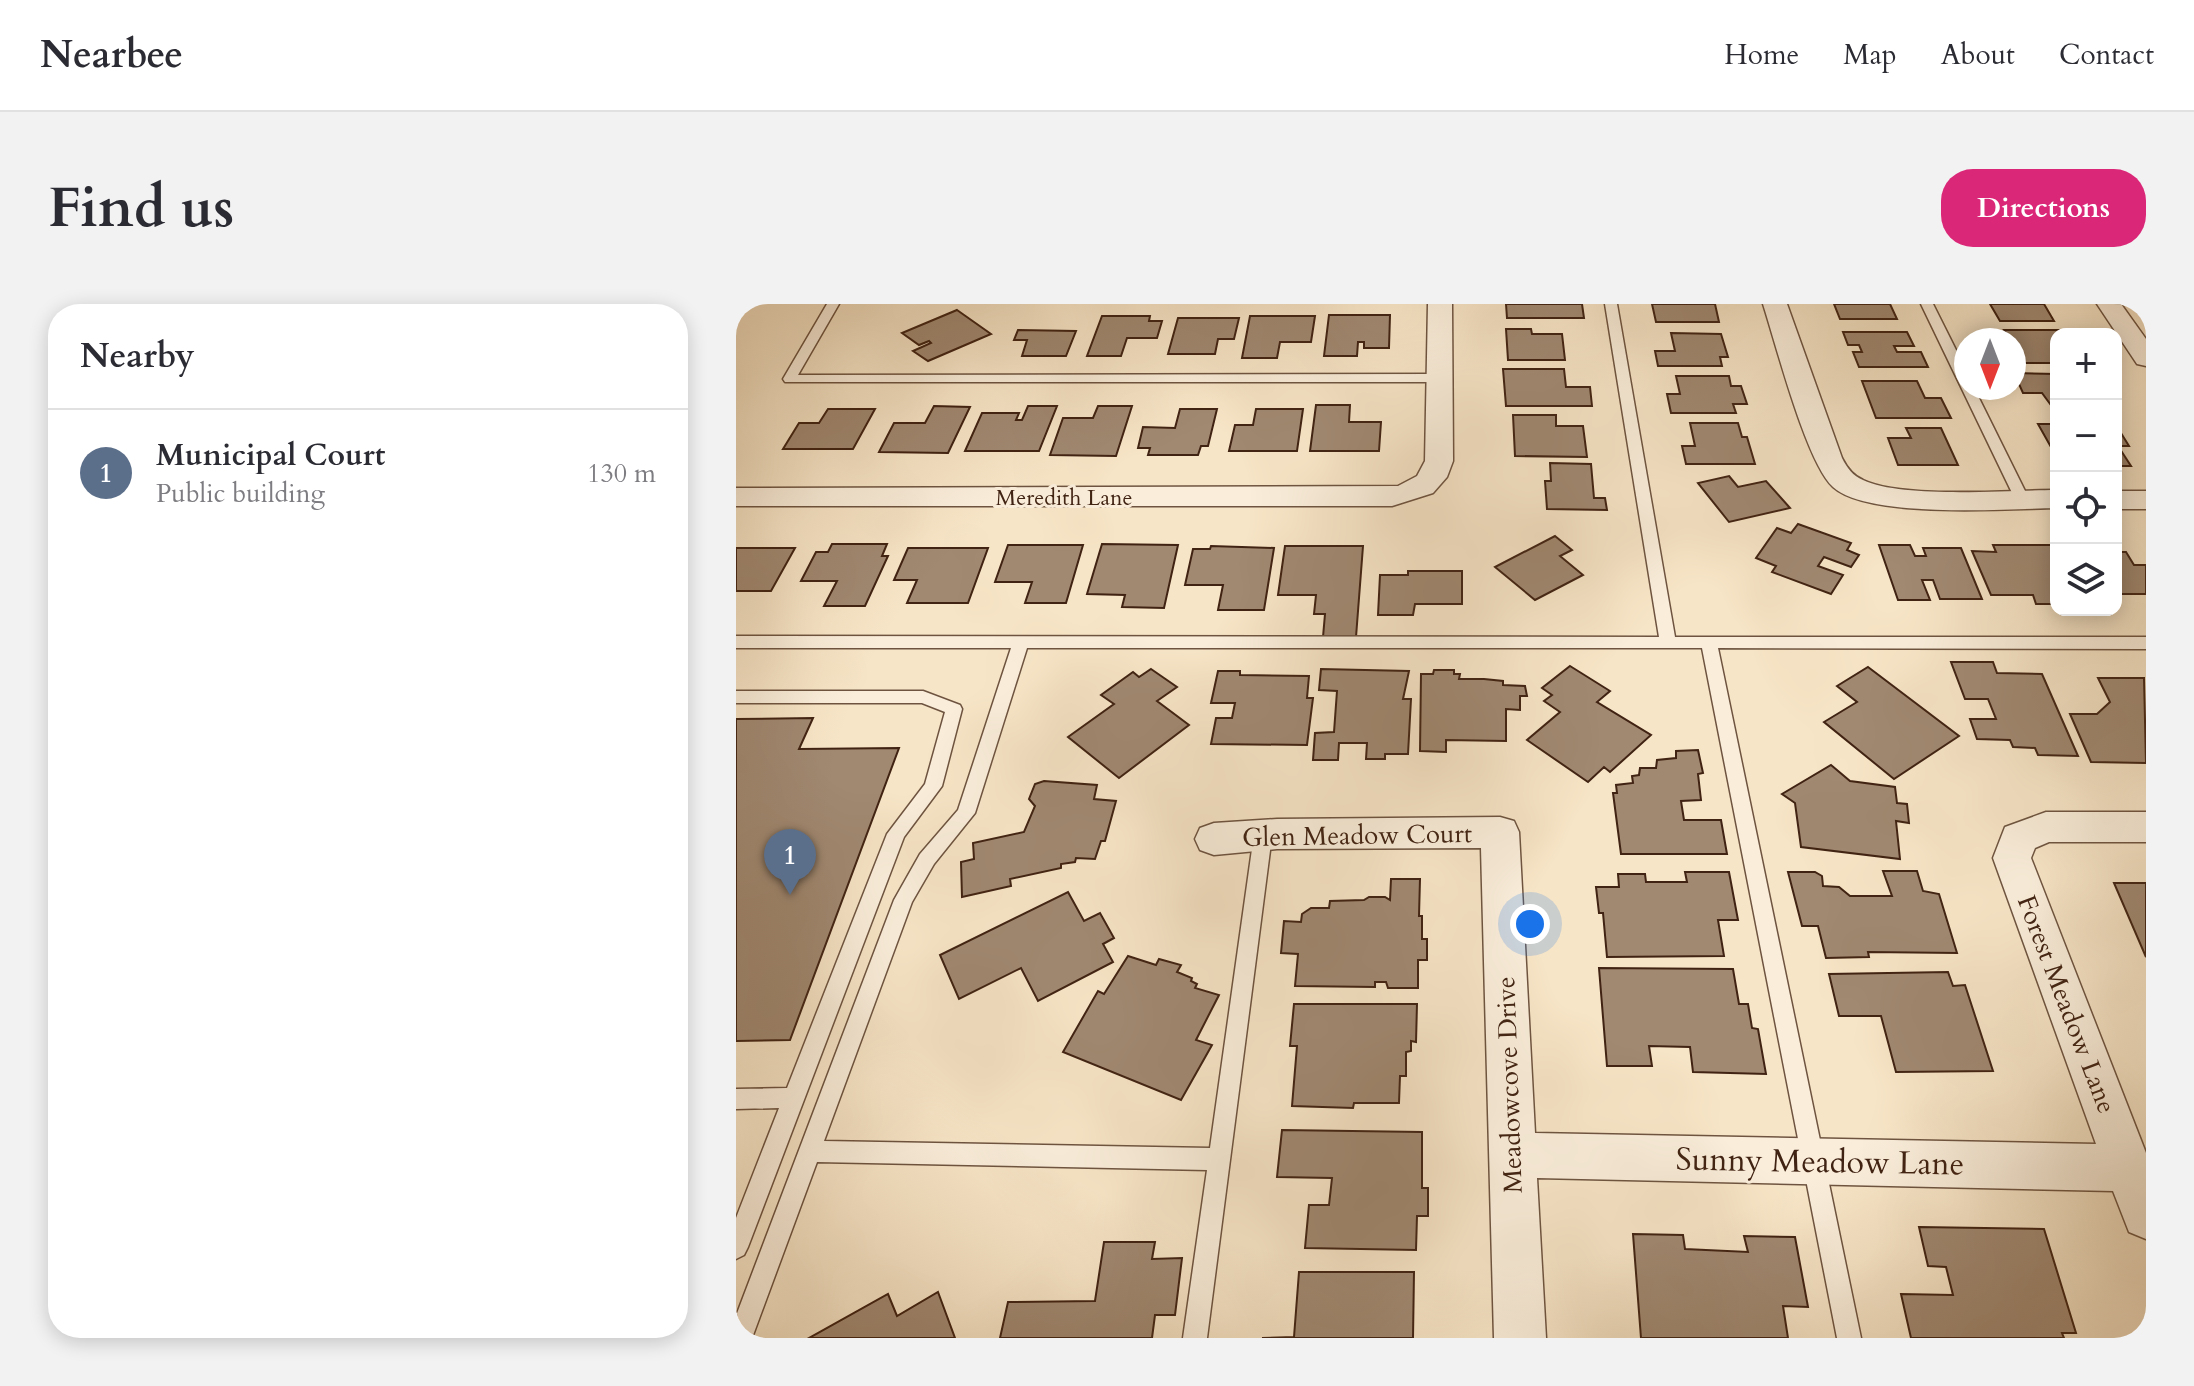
<!DOCTYPE html>
<meta charset="utf-8">
<style>
body{margin:0;font-family:Cardo,serif;background:#f2f2f3;color:#2b2b33}
.controls{position:absolute;right:24px;top:24px;display:grid;overflow:hidden;border-radius:16px;box-shadow:0 4px 20px #0003}
.controls button{width:72px;height:72px;display:grid;place-items:center;padding:0;border:0;border-bottom:2px solid #e1e1e2;background:#fff;color:#2b2b33;font:40px sans-serif}
.compass{position:absolute;left:1218px;top:24px;width:72px;height:72px;border-radius:50%;background:#fff;box-shadow:0 4px 20px #0003;rotate:180deg}
.you{position:absolute;left:794px;top:620px;width:28px;height:28px;margin:-20px;border:6px solid #fff;border-radius:50%;background:#1a73e8;box-shadow:0 0 0 12px #1a73e833}
.badge{display:grid;place-items:center;width:52px;height:52px;border-radius:50%;background:#db2777;color:#fff;font-size:26px;font-weight:700}
.pin{position:absolute;translate:-50% -66px;filter:drop-shadow(0 2px 4px #0008)}
.pin::after{content:'';position:absolute;top:42px;width:28px;height:24px;background:inherit;clip-path:polygon(0 0,100% 0,50% 100%)}
.list{margin:0;padding:0;list-style:none}
h2{display:flex;justify-content:space-between;align-items:center;height:104px;margin:0;padding:0 32px;font-size:34px}
h2 small{font-size:26px;font-weight:400;color:#7c7c81}
.list li{display:grid;grid-template-columns:52px 1fr auto;gap:24px;align-items:center;box-sizing:border-box;height:128px;padding:0 32px;border-top:2px solid #e1e1e2}
.list b{display:block;font-size:30px;white-space:nowrap}
.list p{margin:0;font-size:26px;white-space:nowrap;color:#7c7c81}
.list em{font-size:26px;font-style:normal;color:#7c7c81}
.icon{flex:none;width:44px;height:44px;fill:none;stroke:currentColor;stroke-width:2;stroke-linecap:round;stroke-linejoin:round}
.map{position:relative;flex:none;width:1410px;height:1034px;overflow:hidden;border-radius:32px}
header{display:flex;align-items:center;gap:48px;box-sizing:border-box;height:112px;padding:0 40px;background:#fff;border-bottom:2px solid #e1e1e2}
header strong{font-size:38px}
nav{display:flex;gap:44px;margin-inline-start:auto;font-size:28px}
.intro{display:flex;align-items:center;justify-content:space-between;box-sizing:border-box;height:192px;padding:0 48px}
h1{margin:0;font-size:56px}
.button{padding:20px 36px;border-radius:32px;background:#db2777;color:#fff;font-size:28px;font-weight:700}
main{display:flex;gap:48px;padding:0 48px}
aside{flex:1;background:#fff;border-radius:32px;box-shadow:0 4px 20px #0003}
.map>svg:first-child{display:block}
.building{fill:#a08871;stroke:#412313;stroke-width:2}
.lines{fill:none;stroke-linecap:round;stroke-linejoin:round}
.service-casing{stroke:#6e5440;stroke-width:3}
.minor-casing{stroke:#6e5440;stroke-width:3}
.service{fill:#faeedb;fill-rule:evenodd}
.minor{fill:#faeedb;fill-rule:evenodd}
.labels{text-anchor:middle;stroke-width:6;stroke-linejoin:round;paint-order:stroke}
.far-street-label{font-size:22px;fill:#412313;stroke:#faeedb}
.street-label{font-size:26px;fill:#412313;stroke:#faeedb}
.near-street-label{font-size:32px;fill:#412313;stroke:#faeedb}
</style>
<header>
<strong>Nearbee</strong>
<nav><a>Home</a><a>Map</a><a>About</a><a>Contact</a></nav>
</header>
<div class="intro"><h1>Find us</h1><a class="button">Directions</a></div>
<main>
<aside>
<h2>Nearby<small></small></h2>
<ul class="list">
<li><span class="badge" style="background:#5c6f8a">1</span><div><b>Municipal Court</b><p>Public building</p></div><em>130 m</em></li>
</ul>
</aside>
<div class="map">
<svg width="1410" height="1034" viewBox="0 0 1410 1034">
<rect width="100%" height="100%" fill="#f7e5c7"/>
<filter id="stains"><feTurbulence type="fractalNoise" baseFrequency=".0025" numOctaves="4"/><feColorMatrix values="0 0 0 0 .2 0 0 0 0 .09 0 0 0 0 .02 0 0 0 .5 -.17"/></filter>
<radialGradient id="worn" r=".72"><stop offset=".6" stop-color="#630" stop-opacity="0"/><stop offset="1" stop-color="#630" stop-opacity=".3"/></radialGradient>
<g class="building">
<path d="M770 0H846L848 14H771Z"/>
<path d="M916 0H979L983 18H920Z"/>
<path d="M1098 0H1154L1161 15H1104Z"/>
<path d="M1254 0H1308L1318 17H1264Z"/>
<path d="M221 6 255 30 192 57 177 47 195 39 193 37 183 41 166 29Z"/>
<path d="M593 11H654L653 44H628V38H622L621 52H588Z"/>
<path d="M366 12H414L413 17H426L421 34H391L385 52H351Z"/>
<path d="M514 12H579L575 38H544L541 54H506Z"/>
<path d="M442 14H503L498 35H482L479 50H432Z"/>
<path d="M770 25H795L796 30H826L829 56H772Z"/>
<path d="M282 26 340 27 330 52H286L291 36H278Z"/>
<path d="M1268 26H1323L1325 30H1320V59H1288L1278 43V36H1274Z"/>
<path d="M1107 28H1171L1178 42H1158L1161 48H1185L1192 63H1123L1117 48H1126L1123 41H1112Z"/>
<path d="M935 29 985 30 992 53H984L986 62H922L919 47H939Z"/>
<path d="M767 65H828L830 83H854L856 102H770Z"/>
<path d="M1278 69 1320 70V108L1306 89H1287Z"/>
<path d="M940 72H993L995 82H1005L1011 100H997L1000 109H935L931 90H944Z"/>
<path d="M1126 77H1181L1189 94H1205L1215 114H1140Z"/>
<path d="M580 101H614L613 118H645L643 147H574Z"/>
<path d="M198 102 234 103 212 149 143 148 158 119H189Z"/>
<path d="M292 102H321L303 147H229L246 109H283L280 116H286Z"/>
<path d="M362 102H396L380 152 314 151 327 114H357Z"/>
<path d="M92 105H139L117 145H47L63 119H83Z"/>
<path d="M444 105H481L472 142H465L462 151H412L414 144H402L407 123 439 124Z"/>
<path d="M520 105H567L561 147H493L499 121H517Z"/>
<path d="M777 111H820V122H847L851 153 779 152Z"/>
<path d="M954 119H1002L1006 133H1011L1019 160H950L946 142H959Z"/>
<path d="M1302 120H1320V152Z"/>
<path d="M1380 121 1393 142H1382L1395 162H1380Z"/>
<path d="M1170 124H1205L1222 161H1162L1152 134H1175Z"/>
<path d="M814 159 855 160 858 194H869L871 206 811 205 809 177H815Z"/>
<path d="M993 172 1002 183 1030 177 1054 204 993 218 962 179Z"/>
<path d="M1062 220 1115 239 1111 246 1123 251 1115 263 1088 253 1082 262 1107 271 1095 290 1036 268 1040 262 1020 254 1041 224 1055 229Z"/>
<path d="M819 232 836 246 824 252 847 271 799 296 759 263Z"/>
<path d="M96 240H151L146 252H152L129 302H88L101 277H65L80 248H92Z"/>
<path d="M366 240 442 241 428 304 386 303 389 291 351 290Z"/>
<path d="M272 241H347L330 299H289L296 278H259Z"/>
<path d="M1143 241H1174L1179 252H1190L1187 244H1225L1246 295H1204L1197 276H1186L1194 296H1162Z"/>
<path d="M1257 241H1317L1320 248V300H1300L1297 291H1255L1236 247 1260 248Z"/>
<path d="M475 242 538 244 528 306H482L487 281H449L457 245H474Z"/>
<path d="M549 242H627L620 333H587L589 310H578L580 291H542Z"/>
<path d="M0 244H59L35 287H0Z"/>
<path d="M172 244H252L232 299H171L181 276H158Z"/>
<path d="M1380 248H1390L1398 261H1410V290H1380Z"/>
<path d="M672 267H726V300H679L677 311H642L644 271H672Z"/>
<path d="M1215 358H1257L1261 369 1306 370 1342 452 1302 451 1299 444 1277 443 1274 436 1241 435 1234 415H1260L1252 395H1229Z"/>
<path d="M834 362 874 387 861 398 915 431 874 468 868 463 852 478 791 436 824 408 808 397 816 391 806 384Z"/>
<path d="M1132 363 1223 432 1158 475 1088 418 1121 398 1101 382Z"/>
<path d="M415 365 441 383 421 397 453 421 383 474 332 433 378 400 365 391 397 368 403 373Z"/>
<path d="M585 365 673 367 667 395H675L672 450H649V455H630L631 439H603L602 456H577L579 429 598 428 601 387 583 386Z"/>
<path d="M698 366H718V370H724L723 375H748L767 377V381L789 382 791 392H784V406L770 405V437L710 436V448L684 447 685 370H697Z"/>
<path d="M482 367H504V371L573 372 571 394H577L571 441 475 440 480 414H496L499 399H475Z"/>
<path d="M1362 374H1408L1410 459 1355 458 1334 410H1361L1374 398Z"/>
<path d="M77 414 63 445 163 444 54 736 0 737V415Z"/>
<path d="M962 446 967 469 962 470 965 496 945 497 948 516H985L991 550H885L877 489H881L880 481 897 479 896 472 903 471 904 464H920L921 456 940 454V447Z"/>
<path d="M1095 461 1114 477 1159 483 1161 499 1171 500 1173 519 1160 517 1164 555 1065 543 1059 499 1046 490Z"/>
<path d="M308 477 361 481 358 495 380 497 369 537H365L359 555 340 554 339 558 325 560V564L274 575 275 582 226 593 225 558 238 555 237 539 288 528 299 502 293 495 299 480Z"/>
<path d="M1147 567H1181L1187 587 1203 590 1221 649 1132 648 1133 653 1090 654 1082 622H1066L1052 568H1079L1086 572 1087 582 1103 583 1114 592H1156Z"/>
<path d="M949 568H993L1002 616H982L988 652 871 653 867 609H863L860 583H883L882 570H909L910 578H951Z"/>
<path d="M655 575H684L683 612H686V635H691V656H682V684H652L650 678H639V683L559 682 562 650 545 649 548 617 565 618 566 610 575 604H593L594 597 628 596 633 593H649L654 596Z"/>
<path d="M1378 579H1410V653Z"/>
<path d="M332 588 348 617 364 609 378 634 367 640 377 658 302 697 285 664 223 695 204 651Z"/>
<path d="M392 652 420 661 423 655 445 661 441 668 456 674 455 677 461 680 459 684 483 691 460 736 476 741 445 796 327 748 362 687 368 690Z"/>
<path d="M863 664 997 665 1003 700H1012L1016 724 1022 725 1030 770 957 768 954 743 913 742 916 762H871Z"/>
<path d="M1212 668 1217 682 1229 681 1257 767 1160 768 1145 712H1103L1093 670Z"/>
<path d="M558 700H681L680 738 675 737V747L670 748V772H664L663 799H618L617 804 556 802 561 742H554Z"/>
<path d="M546 826 686 828V884H692V912H681L680 946 569 944 573 901H593L596 874 541 873Z"/>
<path d="M1183 923 1308 925 1340 1029H1326L1328 1034H1175L1165 990 1217 991 1210 963 1192 962Z"/>
<path d="M897 930 947 931 949 945 1012 948 1008 932 1059 933 1072 1003 1047 1002 1052 1034H905Z"/>
<path d="M368 938H419L416 955 446 954 439 1011H419L416 1034H264L272 998 359 997Z"/>
<path d="M563 968H678L677 1034H526L558 1033Z"/>
<path d="M202 988 219 1034H73L152 990 161 1012Z"/>
</g>
<g class="lines">
<g class="service-casing">
<g id="service">
<path d="M91 0H103L62 71 704 70 710 74 704 78H49L47 75Z"/>
<path d="M869 0H881L939 333H1410V345L982 344 1125 1034H1101L966 344H291L239 509 198 560 176 598 88 837 474 844 518 531 521 526H533L536 531 471 1034H447L471 866 81 858 16 1034H0V1012L158 596 184 550 222 506 275 344H0V332L923 333Z"/>
<path d="M1185 0H1197L1230 66V84H1238L1293 195 1291 198 1286 199 1279 195Z"/>
<path d="M0 387H187L224 401 226 405 206 482 168 533 12 943 8 951 0 955V914L43 804 0 805V785L51 784 151 530 189 480 209 408 186 399H0Z"/>
</g>
</g>
<g class="minor-casing">
<g id="minor">
<path d="M692 0H716L717 157 711 173 697 189 656 202H0V184L662 182 681 172 689 157Z"/>
<path d="M1027 0H1051L1106 154C1111 164 1117 172 1127 176 1167 195 1273 186 1320 186V204C1271 205 1132 215 1097 183 1070 158 1040 40 1027 0Z"/>
<path d="M1361 0H1385L1410 35V62L1401 60Z"/>
<rect x="1380" y="187" width="30" height="18"/>
<path d="M1310 508H1410V538H1313L1299 544 1295 554 1410 849V935L1393 928 1377 887 801 874 810 1034H758L745 544 541 545 478 551 464 546 459 535 464 524 478 519 541 515 764 513 778 517 783 528 799 829 1360 840 1257 554 1269 523Z"/>
</g>
</g>
<use href="#service" class="service"/>
<use href="#minor" class="minor"/>
</g>
<g class="labels">
<g class="far-street-label">
<text x="328" y="201">Meredith Lane</text>
</g>
<g class="street-label">
<text transform="translate(621 531) rotate(-1)" y="9">Glen Meadow Court</text>
<text transform="translate(1331 700) rotate(69)" y="9">Forest Meadow Lane</text>
<text transform="translate(773 781) rotate(-92)" y="9">Meadowcove Drive</text>
</g>
<g class="near-street-label">
<text transform="translate(1084 857) rotate(1)" y="11">Sunny Meadow Lane</text>
</g>
</g>
<rect width="100%" height="100%" filter="url(#stains)"/>
<rect width="100%" height="100%" fill="url(#worn)"/>
</svg>
<div class="controls">
<button>+</button>
<button>−</button>
<button><svg class="icon" aria-label="locate" viewBox="0 0 24 24"><circle cx="12" cy="12" r="6"/><path d="M12 2v4M12 18v4M2 12h4M18 12h4"/></svg></button>
<button><svg class="icon" aria-label="layers" viewBox="0 0 24 24"><path d="M12 4l9 5-9 5-9-5zM3 14l9 5 9-5"/></svg></button>
</div>
<svg class="compass" viewBox="-18 -18 36 36"><path d="M0-13l5 13h-10z" fill="#e53935"/><path d="M0 13l5-13h-10z" fill="#7c7c81"/></svg>
<div class="you"></div>
<div class="pin badge" style="left:54px;top:591px;background:#5c6f8a">1</div>
</div>
</main>
